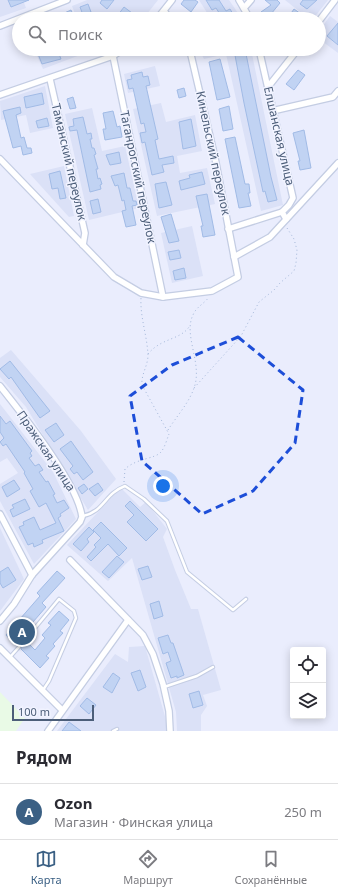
<!DOCTYPE html>
<html lang="ru">
<meta charset="utf-8">
<style>
body{margin:0;font-family:"Noto Sans",sans-serif;background:#f7f7f7;color:#2b2b33}
.controls{position:absolute;right:12px;bottom:12px;display:grid;overflow:hidden;border-radius:4px;box-shadow:0 2px 10px #0003}
.controls button{width:36px;height:36px;display:grid;place-items:center;padding:0;border:0;border-bottom:1px solid #e1e1e2;background:#fff;color:#2b2b33;font:20px sans-serif}
.scale{position:absolute;left:12px;bottom:10px;width:82px;box-sizing:border-box;padding-left:4px;border:2px solid #4c5e79;border-top:0;font-size:11px;line-height:14px;white-space:nowrap;color:#4c5e79;-webkit-text-stroke:3px #f1f3ff;paint-order:stroke}
.you{position:absolute;left:163px;top:486px;width:14px;height:14px;margin:-10px;border:3px solid #fff;border-radius:50%;background:#1a73e8;box-shadow:0 0 0 6px #1a73e833}
.badge{display:grid;place-items:center;width:26px;height:26px;border-radius:50%;background:#3b6084;color:#fff;font-size:13px;font-weight:700}
.pin{position:absolute;translate:-50% -50%;border:2px solid #fff;box-shadow:0 1px 4px #0006}
.list{margin:0;padding:0;list-style:none}
h2{display:flex;justify-content:space-between;align-items:center;height:52px;margin:0;padding:0 16px;font-size:17px}
h2 small{font-size:13px;font-weight:400;color:#7c7c81}
.list li{display:grid;grid-template-columns:26px 1fr auto;gap:12px;align-items:center;box-sizing:border-box;height:56px;padding:0 16px;border-top:1px solid #e1e1e2}
.list b{display:block;font-size:15px;white-space:nowrap}
.list p{margin:0;font-size:13px;white-space:nowrap;color:#7c7c81}
.list em{font-size:13px;font-style:normal;color:#7c7c81}
.icon{flex:none;width:22px;height:22px;fill:none;stroke:currentColor;stroke-width:2;stroke-linecap:round;stroke-linejoin:round}
.map{position:relative;flex:none;width:338px;height:731px;overflow:hidden}
.search{position:absolute;background:#fff;box-shadow:0 2px 10px #0003;left:12px;right:12px;top:12px;height:44px;display:flex;align-items:center;gap:10px;box-sizing:border-box;padding:0 14px;border-radius:22px;color:#7c7c81;font-size:15px}
.sheet{height:108px;background:#fff}
nav{display:flex;justify-content:space-around;align-items:center;box-sizing:border-box;height:56px;border-top:1px solid #e1e1e2;background:#fff;font-size:11px;color:#7c7c81}
nav a{display:grid;justify-items:center;gap:2px}
nav .on{color:#3b6084}
.map>svg:first-child{display:block}
.residential{fill:#dbe1f7}
.education{fill:#e9fae6}
.building{fill:#c1d3f3;stroke:#a1bbe6}
.lines{fill:none;stroke-linecap:round;stroke-linejoin:round}
.service-casing{stroke:#c4cde3;stroke-width:4.5}
.minor-casing{stroke:#c4cde3;stroke-width:8}
.path{stroke:#a3b7d9;stroke-width:1;stroke-dasharray:1 3;stroke-linecap:butt}
.service{stroke:#fff;stroke-width:2.5}
.minor{stroke:#fff;stroke-width:5.5}
.marked{fill:none;stroke:#1d4ed8;stroke-width:3;stroke-dasharray:8 5;stroke-linejoin:round}
.labels{text-anchor:middle;stroke-width:3;stroke-linejoin:round;paint-order:stroke}
.street-label{font-size:12px;fill:#4c5e79;stroke:#f1f3ff}
</style>
<div class="map">
<svg width="338" height="731" viewBox="0 0 338 731">
<rect width="100%" height="100%" fill="#eaedfd"/>
<g class="residential">
<path d="M0 0H23L26 8 0 17Z"/>
<path d="M87 0H158L143 19H77L72 6Z"/>
<path d="M199 0H229L242 19H211Z"/>
<path d="M285 0H328L313 19H309Z"/>
<path d="M330 16 338 22V53L319 39V31Z"/>
<path d="M34 49H96L43 69Z"/>
<path d="M199 49H251L283 205 261 211 226 54 204 59Z"/>
<path d="M155 66 160 86 128 93 124 74Z"/>
<path d="M45 86 53 128 30 133 26 115 1 120 0 101Z"/>
<path d="M161 103 166 122 195 115 202 151 177 156 180 173 207 168 215 204 157 216 133 109Z"/>
<path d="M92 108 102 151 125 146 139 208 89 220 65 114Z"/>
<path d="M64 166 74 216 69 217 30 174Z"/>
<path d="M192 226 203 276 172 283 161 233Z"/>
<path d="M11 350 81 431 116 479 88 510 26 407 0 377V358Z"/>
<path d="M0 404 53 472 76 519 34 564 0 501V484L18 473 7 458 0 462Z"/>
<path d="M122 489 140 507 146 502 167 529 163 537 175 570 191 609H198L221 690 203 695 207 706 201 715V731H177L176 712 132 558 108 581 67 545 116 493Z"/>
<path d="M0 528 24 579 0 611Z"/>
<path d="M145 646 166 720V731H57L115 654 128 662 129 647Z"/>
</g>
<path class="education" d="M0 692 25 718 16 731H0Z"/>
<g class="building">
<path d="M8 0H29L11 7Z"/>
<path d="M102 0H114L107 9 100 3Z"/>
<path d="M184 0H195L198 2 191 12 181 4Z"/>
<path d="M206 0H219L226 11 230 9 236 19H223L216 8 212 10Z"/>
<path d="M265 0H277L280 3 271 14 275 19H266L261 12 271 5Z"/>
<path d="M303 0H317L307 9 300 4Z"/>
<path d="M88 4 91 12 83 15 80 7Z"/>
<path d="M124 7 136 16 134 19H115Z"/>
<path d="M294 9 308 19H287Z"/>
<path d="M71 10 75 19H62L60 15Z"/>
<path d="M338 23V45L327 36Z"/>
<path d="M57 49 61 59 42 64 38 54 42 52 43 54Z"/>
<path d="M237 49H245L271 177 277 200 268 202 265 191 263 192 244 103 234 50Z"/>
<path d="M220 59 230 97 217 100 209 62Z"/>
<path d="M298 70 305 75 294 90 286 84Z"/>
<path d="M142 72 143 77 148 76 150 85 146 86 158 139 155 140 159 159 173 156 174 163 162 165 164 172 152 175 145 142 142 143 140 133 146 132 144 123 141 124 133 88 129 89 127 80 132 79 131 75Z"/>
<path d="M184 88 186 96 179 98 177 90Z"/>
<path d="M42 93 44 104 26 108 24 97Z"/>
<path d="M73 97 76 108 70 109 67 99Z"/>
<path d="M229 106 233 129 223 131 219 109Z"/>
<path d="M20 107 21 113 16 115 21 138 24 137 27 148H31L32 153 23 155 21 146 13 148 3 111Z"/>
<path d="M113 111 117 127 120 126 122 137 105 140 103 129H106L103 113Z"/>
<path d="M83 117 87 134 91 133 92 139H90L92 148H94L96 154 94 155 98 169H96L98 179 100 178 102 184 100 185 101 189 90 192 77 130 70 131 69 127 74 126 73 119Z"/>
<path d="M47 118 49 126 38 128 36 121Z"/>
<path d="M191 119 196 146 183 149 179 122Z"/>
<path d="M304 130 311 168 300 170 298 161H300L293 133Z"/>
<path d="M235 137 245 184H249L250 193H248L251 206 239 208 225 139Z"/>
<path d="M119 152 121 163 110 165 106 155Z"/>
<path d="M60 171 66 198 60 199 58 188 52 189 49 174Z"/>
<path d="M202 172 205 184 181 190 179 181 190 178 189 175Z"/>
<path d="M124 173 127 188H130L133 201H136L137 205 132 206 136 225 126 227 122 211 126 210 124 200 122 201 118 185 115 186 111 176Z"/>
<path d="M166 182 172 205 159 208 155 184Z"/>
<path d="M207 194 215 235 203 237 201 226H203L196 196Z"/>
<path d="M98 199 101 212 93 214 90 201Z"/>
<path d="M171 214 179 241 169 243 161 217Z"/>
<path d="M179 250 181 258 170 260 168 252Z"/>
<path d="M184 268 186 278 175 280 173 271Z"/>
<path d="M10 361 50 411 40 418 11 377 9 379 0 369Z"/>
<path d="M0 416 6 424 10 421 32 451 30 453 32 456 29 458 35 466 39 464 43 470 39 472 46 482 48 481 55 494 53 495 57 503 64 500 69 508 60 514 61 516 58 518 64 531 42 540 43 543 34 547 33 543 28 545 19 527 24 525 23 522 34 517 40 530 56 523 46 503 39 507 30 491 33 489 24 473 25 472 6 444 3 446 0 442 4 438 0 432Z"/>
<path d="M56 423 64 435 54 442 45 430Z"/>
<path d="M71 441 93 472 83 480 77 472 74 474 70 469 73 466 60 449Z"/>
<path d="M14 480 20 489 7 497 2 487Z"/>
<path d="M98 483 103 490 95 496 89 489Z"/>
<path d="M84 484 88 489 82 494 78 488Z"/>
<path d="M25 499 30 509 13 517 10 510 14 508 12 505Z"/>
<path d="M130 501 158 529 146 541 127 522 134 515 125 506Z"/>
<path d="M101 522 127 548 119 556 108 544 91 561 87 557 96 547 94 545 101 538 93 530Z"/>
<path d="M89 527 94 532 87 539 89 542 81 551 73 544Z"/>
<path d="M117 556 124 562 109 578 102 572Z"/>
<path d="M148 566 152 577 142 580 138 569Z"/>
<path d="M8 567 16 580 3 588 0 583V572Z"/>
<path d="M57 571 65 578 42 603 46 607 20 637 23 642H27L35 650 45 638 42 635 51 625 48 623 59 611 69 620 60 631 63 633 53 644 55 646 46 656 49 658 40 668 21 649V645H15L6 635 40 596 37 593Z"/>
<path d="M159 601 163 616 154 619 150 604Z"/>
<path d="M168 635 171 643H173L184 675 177 678V676L171 678 166 663 171 661 168 652 163 654 158 638Z"/>
<path d="M140 670 146 687 138 691 131 673Z"/>
<path d="M113 673 120 678 112 693 103 687Z"/>
<path d="M199 691 203 705 193 708 189 694Z"/>
<path d="M87 698 96 705 89 714 80 706Z"/>
<path d="M69 722 81 731H62Z"/>
</g>
<g class="lines">
<g class="service-casing">
<g id="service">
<path d="M83 516C105 511 104 494 125 486L144 499 167 521 187 572 233 610 246 599"/>
<path d="M25 640 59 599 74 611 76 618 49 681 43 690"/>
<path d="M10 657 19 647"/>
<path d="M164 687 197 676 213 667"/>
<path d="M113 731 117 729"/>
</g>
</g>
<g class="minor-casing">
<g id="minor">
<path d="M239 0 250 19"/>
<path d="M244 8 251 0"/>
<path d="M164 11 170 19"/>
<path d="M157 19 172 0"/>
<path d="M319 21 335 0"/>
<path d="M0 26 67 0"/>
<path d="M259 49 293 198 289 205 282 212 286 219"/>
<path d="M113 56 163 297"/>
<path d="M50 79 85 233 83 245"/>
<path d="M268 87 298 49"/>
<path d="M0 95 113 56 124 49"/>
<path d="M272 111 333 97 338 91"/>
<path d="M0 159 114 277 141 293 163 297 212 291 238 277 215 158 191 55 188 49"/>
<path d="M228 229 282 212"/>
<path d="M234 257 270 237 338 163"/>
<path d="M0 386C22 414 78 483 82 517L80 522 32 575 14 604 0 621"/>
<path d="M0 514 32 575"/>
<path d="M70 560 143 635 153 654 163 684 169 711 170 731"/>
<path d="M0 648 62 710"/>
<path d="M48 731 128 620"/>
</g>
</g>
<g class="path">
<path d="M148 354C161 338 180 340 189 327"/>
<path d="M194 388 241 336 259 302 274 290 280 283 294 271 296 263 297 250 294 239 287 228"/>
<path d="M168 430C176 417 189 403 194 388 203 364 183 335 193 315 196 307 204 304 209 297"/>
<path d="M124 482 125 469C137 458 155 459 161 452 165 447 167 439 169 434L142 385C141 374 148 366 148 355 147 335 140 317 141 298"/>
</g>
<use href="#service" class="service"/>
<use href="#minor" class="minor"/>
</g>
<path class="marked" d="M238 337 303 390 295 443 253 491 202 514 142 461 130 396 172 365Z"/>
<g class="labels">
<g class="street-label">
<text transform="translate(279 136) rotate(77)" y="4">Елшанская улица</text>
<text transform="translate(213 153) rotate(78)" y="4">Кинельский переулок</text>
<text transform="translate(69 162) rotate(77)" y="4">Таманский переулок</text>
<text transform="translate(138 177) rotate(78)" y="4">Таганрогский переулок</text>
<text transform="translate(46 451) rotate(56)" y="4">Пражская улица</text>
</g>
</g>
</svg>
<div class="controls">
<button><svg class="icon" aria-label="locate" viewBox="0 0 24 24"><circle cx="12" cy="12" r="6"/><path d="M12 2v4M12 18v4M2 12h4M18 12h4"/></svg></button>
<button><svg class="icon" aria-label="layers" viewBox="0 0 24 24"><path d="M12 4l9 5-9 5-9-5zM3 14l9 5 9-5"/></svg></button>
</div>
<div class="scale">100 m</div>
<div class="you"></div>
<div class="pin badge" style="left:22px;top:632px">A</div>
<div class="search"><svg class="icon" aria-label="search" viewBox="0 0 24 24"><circle cx="10" cy="10" r="6"/><path d="M15 15l6 6"/></svg>Поиск</div>
</div>
<section class="sheet">
<h2>Рядом<small></small></h2>
<ul class="list">
<li><span class="badge">A</span><div><b>Ozon</b><p>Магазин · Финская улица</p></div><em>250 m</em></li>
</ul>
</section>
<nav>
<a class="on"><svg class="icon" aria-label="map" viewBox="0 0 24 24"><path d="M3 6l6-2 6 2 6-2v14l-6 2-6-2-6 2zM9 4v14M15 6v14"/></svg>Карта</a>
<a><svg class="icon" aria-label="directions" viewBox="0 0 24 24"><path d="M12 3l9 9-9 9-9-9zM9 14v-3h6M13 9l2 2-2 2"/></svg>Маршрут</a>
<a><svg class="icon" aria-label="saved" viewBox="0 0 24 24"><path d="M7 4h10v16l-5-4-5 4z"/></svg>Сохранённые</a>
</nav>
